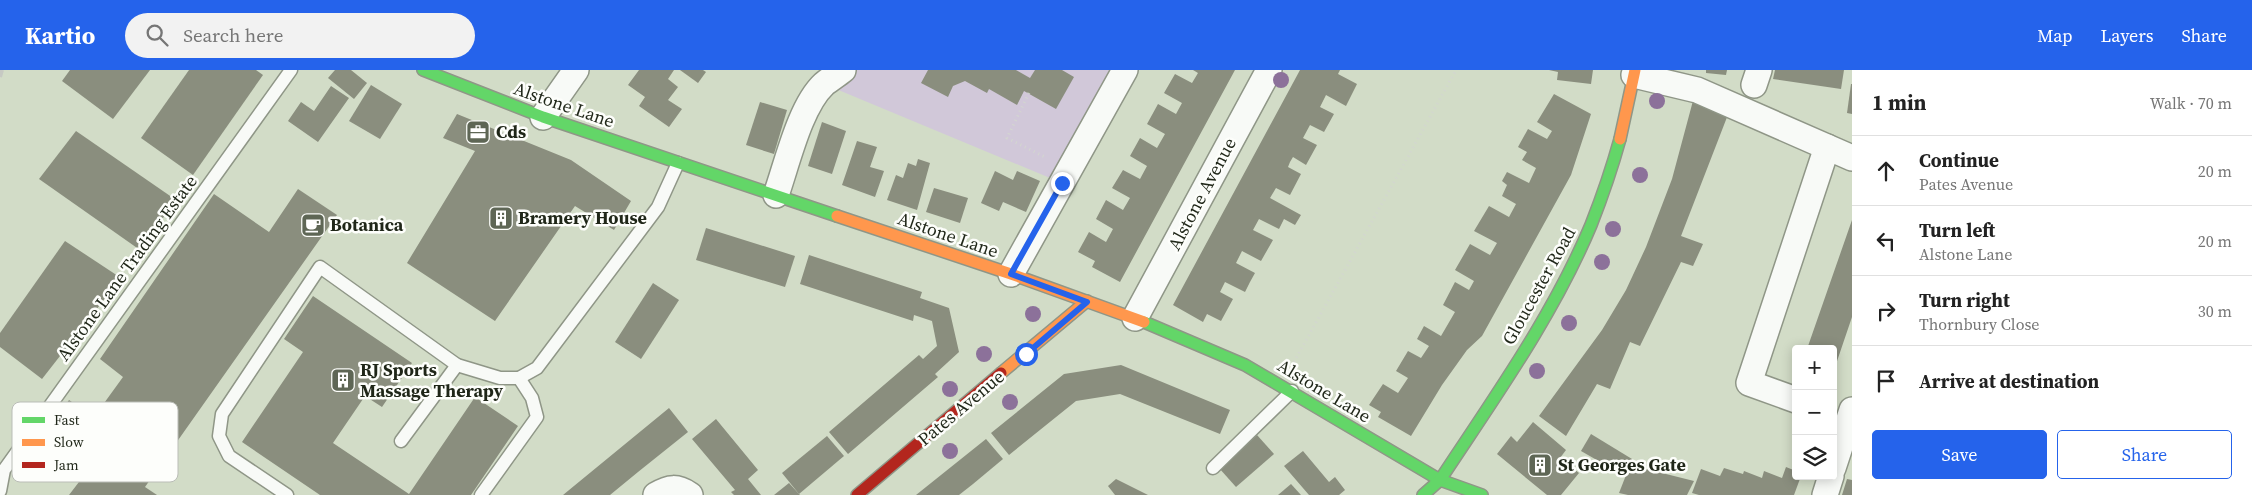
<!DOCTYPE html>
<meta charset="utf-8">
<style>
body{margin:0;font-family:"Source Serif 4",serif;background:#f2f2f2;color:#222}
.controls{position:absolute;right:15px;bottom:15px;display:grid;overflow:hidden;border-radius:5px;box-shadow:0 2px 12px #0003}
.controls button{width:45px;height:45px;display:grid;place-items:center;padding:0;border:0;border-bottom:1px solid #e0e0e0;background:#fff;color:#222;font:25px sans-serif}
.stop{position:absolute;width:15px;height:15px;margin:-11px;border:4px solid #2563eb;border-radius:50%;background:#fff}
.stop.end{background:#2563eb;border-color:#fff;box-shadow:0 1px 5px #0008}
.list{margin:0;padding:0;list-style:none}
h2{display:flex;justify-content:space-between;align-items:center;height:65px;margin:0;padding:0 20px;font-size:21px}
h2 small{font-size:16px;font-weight:400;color:#767676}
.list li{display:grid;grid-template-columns:32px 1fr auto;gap:15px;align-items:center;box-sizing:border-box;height:70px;padding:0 20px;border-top:1px solid #e0e0e0}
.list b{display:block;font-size:19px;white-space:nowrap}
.list p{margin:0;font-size:16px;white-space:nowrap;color:#767676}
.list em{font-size:16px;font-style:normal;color:#767676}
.actions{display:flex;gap:10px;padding:15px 20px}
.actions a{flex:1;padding:11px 0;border:1px solid #2563eb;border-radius:5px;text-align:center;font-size:18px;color:#2563eb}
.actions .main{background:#2563eb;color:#fff}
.icon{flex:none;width:28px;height:28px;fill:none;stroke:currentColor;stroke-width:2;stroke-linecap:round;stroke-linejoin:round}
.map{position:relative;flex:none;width:1852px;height:425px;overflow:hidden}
header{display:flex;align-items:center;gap:30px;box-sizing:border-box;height:70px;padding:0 25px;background:#2563eb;color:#fff}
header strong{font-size:24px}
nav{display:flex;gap:28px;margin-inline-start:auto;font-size:18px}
.search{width:350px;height:45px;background:#f2f2f2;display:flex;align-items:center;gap:12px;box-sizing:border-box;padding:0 18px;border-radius:28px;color:#767676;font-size:19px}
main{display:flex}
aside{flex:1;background:#fff}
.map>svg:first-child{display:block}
.green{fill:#d1c8d9}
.building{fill:#8a8e7e}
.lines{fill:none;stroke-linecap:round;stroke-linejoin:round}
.lane-casing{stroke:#8f9687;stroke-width:15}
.street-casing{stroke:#8f9687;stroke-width:28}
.fast-casing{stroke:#8f9687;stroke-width:14}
.slow-casing{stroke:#8f9687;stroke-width:14}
.jam-casing{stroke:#8f9687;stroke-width:14}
.path{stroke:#d3d6d0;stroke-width:3;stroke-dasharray:1 4;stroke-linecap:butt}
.lane{stroke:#f8faf7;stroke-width:12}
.street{stroke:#f8faf7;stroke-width:25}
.fast{stroke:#63d668;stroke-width:11}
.slow{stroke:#ff974d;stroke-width:11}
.jam{stroke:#b3261e;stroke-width:11}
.rail{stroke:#c6c9c3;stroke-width:4;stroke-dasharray:8 4;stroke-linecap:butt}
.tree{fill:#8c719a}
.route{stroke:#2563eb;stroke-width:6}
.labels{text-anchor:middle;stroke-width:5;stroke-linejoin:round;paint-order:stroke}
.street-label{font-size:18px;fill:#1f2618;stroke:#fdfefb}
.poi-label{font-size:18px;font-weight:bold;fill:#1f2618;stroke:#fdfefb;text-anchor:start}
.key{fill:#fdfefb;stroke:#babdb7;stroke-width:1}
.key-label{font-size:14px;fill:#1f2618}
</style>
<header>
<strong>Kartio</strong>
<div class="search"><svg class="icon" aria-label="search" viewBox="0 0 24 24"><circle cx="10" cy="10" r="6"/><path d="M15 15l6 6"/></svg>Search here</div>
<nav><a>Map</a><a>Layers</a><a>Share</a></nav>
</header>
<main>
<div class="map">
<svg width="1852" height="425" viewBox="0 0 1852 425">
<rect width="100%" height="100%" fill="#d2dcc7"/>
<path class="green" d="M829 0H1125L1062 113 824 14Z"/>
<g class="building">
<path d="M70 0H150L113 49 62 11Z"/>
<path d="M189 0H256L263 5 193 105 141 68Z"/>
<path d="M335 0H351L367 13 354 29 328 8Z"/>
<path d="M639 0H674L668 9 678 17 668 30 682 39 669 57 639 36 645 27 628 15Z"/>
<path d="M680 0H703L706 2 698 13Z"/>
<path d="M928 0H1016L1030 8 1035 0H1062L1074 7 1056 39 1024 21 1017 35 989 19 987 23 965 11 953 16 948 27 921 13Z"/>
<path d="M1193 0H1235L1120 212 1092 197 1095 191 1078 182 1089 162 1106 172 1113 159 1096 149 1106 130 1123 140 1130 128 1112 118 1123 100 1140 109 1147 96 1130 86 1140 68 1157 78 1165 64 1147 54 1158 34 1176 44 1182 33 1164 23 1175 4 1192 13 1198 3Z"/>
<path d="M1300 0H1340L1338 4 1357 14 1346 36 1326 25 1320 37 1334 44 1324 62 1310 55 1303 68 1317 75 1306 95 1293 87 1290 92 1288 97 1301 104 1290 125 1276 118 1270 128 1301 145 1295 155 1284 149 1279 159 1259 149 1253 160 1273 170 1261 191 1242 181 1236 193 1255 203 1250 212 1245 222 1225 212 1220 222 1233 229 1221 251 1207 244 1203 252 1173 235Z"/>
<path d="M1549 0H1593L1591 14 1557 10 1558 2Z"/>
<path d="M1706 0H1727L1726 5 1706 3Z"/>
<path d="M1775 0H1844L1841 19 1773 9Z"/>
<path d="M1851 14H1852V44L1847 43Z"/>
<path d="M371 15 402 34 380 69 349 51Z"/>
<path d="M331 16 349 28 318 72 288 51 301 32 314 41Z"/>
<path d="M1554 24 1591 44 1571 105 1482 266 1467 280 1442 315 1411 366 1378 347 1381 342 1369 335 1383 314 1398 323 1408 308 1396 301 1408 281 1421 288 1429 276 1417 269 1424 256 1441 266 1455 242 1443 235 1455 212 1469 220 1474 211 1455 200 1470 174 1490 185 1497 173 1474 161 1489 136 1509 147 1516 134 1502 126 1507 115 1502 111 1507 102 1529 113 1536 98 1522 90 1527 82 1518 77 1528 59 1547 69 1552 61 1537 52Z"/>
<path d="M1694 27 1729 42 1681 166 1703 174 1693 196 1681 192 1640 276 1630 272 1610 319 1597 314 1566 366 1539 346 1602 260 1626 220 1646 177 1672 109Z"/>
<path d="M760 32 787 40 774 84 746 75Z"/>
<path d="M457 44 571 90 631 131 614 160 575 136 495 251 407 193 475 81 443 68Z"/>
<path d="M822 52 846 61 832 104 808 96Z"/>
<path d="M76 61 176 130 140 180 39 109Z"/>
<path d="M857 71 877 77 870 97 884 101 875 127 842 115Z"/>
<path d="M918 89 930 93 917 140 887 130 896 105 903 108 908 93 916 96Z"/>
<path d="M995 101 1013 110 1017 101 1040 111 1026 142 1003 132 999 141 981 133Z"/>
<path d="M934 118 968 128 960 153 926 142Z"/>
<path d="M298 119 337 145 145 417 157 425H69L82 408 36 376 69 330 94 347 123 307 100 289 214 124 269 162Z"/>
<path d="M1852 150V247L1834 300 1833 279H1807Z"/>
<path d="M706 158 795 186 785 217 696 190Z"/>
<path d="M65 171 121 208 42 309 0 277V263Z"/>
<path d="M809 185 922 222 920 228 949 238 959 282 935 304 938 307 848 384 829 362 919 285 923 289 937 276 932 251 914 245 913 251 800 214Z"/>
<path d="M653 213 679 230 641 289 615 272Z"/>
<path d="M313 226 412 293 382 337 365 326 333 373 409 424 475 327 518 356 471 425H320L242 372 303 282 284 269Z"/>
<path d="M1121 295 1230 340 1220 364 1120 324 1076 331 1009 385 991 363 1064 304Z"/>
<path d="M669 338 688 362 638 402 610 425H563Z"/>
<path d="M716 349 758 400 748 409 761 425H734L731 422 735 420 692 369Z"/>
<path d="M1533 352 1566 380 1560 388 1579 403 1561 425H1547L1497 384 1511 366 1517 372Z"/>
<path d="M1591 364 1632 389 1623 405 1581 381Z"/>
<path d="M1257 365 1274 384 1236 417 1219 398Z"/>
<path d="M827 366 844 386 799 424 782 403Z"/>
<path d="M986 369 1003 389 973 414 959 425H916Z"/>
<path d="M1303 381 1329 412 1335 407 1345 420 1339 425H1309L1284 396Z"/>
<path d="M1630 395 1694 411 1687 425H1628L1619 423Z"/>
<path d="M1786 397 1796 401V406H1801L1794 425H1699L1692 423 1701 399 1720 406 1724 398 1743 404 1744 401 1762 408 1764 401 1782 408Z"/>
<path d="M1116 409 1148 425H1115L1108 416Z"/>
<path d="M1847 409 1852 410V425H1842Z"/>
<path d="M789 413 800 425H774Z"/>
<path d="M1291 414 1301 425H1278Z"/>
</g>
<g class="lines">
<g class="lane-casing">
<g id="lane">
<path d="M401 371 457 295"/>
<path d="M1213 398 1292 321"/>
<path d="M0 421 4 400 291 0"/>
<path d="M287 425 229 386 219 366 222 344 320 197 457 295 500 308H519L537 298 658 137 678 93"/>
<path d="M481 425 537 347 532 328 519 308"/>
</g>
</g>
<g class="street-casing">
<g id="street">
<path d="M1634 5 1697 20 1852 88"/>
<path d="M1754 15 1759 0"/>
<path d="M543 47 576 0"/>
<path d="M776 125C787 94 800 36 824 14 830 9 837 5 843 0"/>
<path d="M1011 204 1125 0"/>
<path d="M1135 248 1269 0"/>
<path d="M1796 330 1749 313 1827 77"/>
<path d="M1833 398 1852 340"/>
<path d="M656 425C669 417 677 416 690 425"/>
<path d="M1825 425 1831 406"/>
</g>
</g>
<g class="fast-casing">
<g id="fast">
<path d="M423 0 543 47 837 146"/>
<path d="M1144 252 1245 295 1440 410 1482 425"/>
<path d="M1423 425 1440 410C1494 328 1553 246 1591 155 1602 127 1612 98 1620 69"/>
</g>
</g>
<g class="slow-casing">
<g id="slow">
<path d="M1620 69 1635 0"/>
<path d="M837 146 1011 204 1144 252"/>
<path d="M1001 303 1087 231"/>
</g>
</g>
<g class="jam-casing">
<path id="jam" d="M857 425 1001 303"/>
</g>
<g class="path">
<path d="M1029 23 1007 68 1047 88"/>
<path d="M1294 292 1456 0"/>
</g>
<use href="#lane" class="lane"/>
<use href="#street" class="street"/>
<use href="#fast" class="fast"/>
<use href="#slow" class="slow"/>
<use href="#jam" class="jam"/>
<path class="rail" d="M0 7 2 0"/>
</g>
<g class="tree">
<circle cx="1281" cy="10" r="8"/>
<circle cx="1657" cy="31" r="8"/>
<circle cx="1640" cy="105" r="8"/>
<circle cx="1613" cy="159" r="8"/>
<circle cx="1602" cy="192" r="8"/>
<circle cx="1033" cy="244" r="8"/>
<circle cx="1569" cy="253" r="8"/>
<circle cx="984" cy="284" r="8"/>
<circle cx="1537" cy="301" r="8"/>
<circle cx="950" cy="319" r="8"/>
<circle cx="1010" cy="332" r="8"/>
<circle cx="950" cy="381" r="8"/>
</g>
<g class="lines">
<path class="route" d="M1026 284 1087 232 1011 204 1062 113"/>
</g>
<defs>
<g id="office-square" transform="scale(1.25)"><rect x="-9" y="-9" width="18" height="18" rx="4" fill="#5e6655" stroke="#fdfefb"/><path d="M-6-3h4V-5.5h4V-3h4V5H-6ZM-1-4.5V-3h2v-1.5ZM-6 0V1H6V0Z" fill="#fff"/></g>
<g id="building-square" transform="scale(1.25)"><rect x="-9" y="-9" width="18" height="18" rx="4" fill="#5e6655" stroke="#fdfefb"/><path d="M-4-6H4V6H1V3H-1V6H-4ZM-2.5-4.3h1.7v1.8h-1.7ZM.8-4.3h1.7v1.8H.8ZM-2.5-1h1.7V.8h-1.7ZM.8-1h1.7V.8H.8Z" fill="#fff"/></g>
<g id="cafe-square" transform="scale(1.25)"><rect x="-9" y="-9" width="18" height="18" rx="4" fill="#5e6655" stroke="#fdfefb"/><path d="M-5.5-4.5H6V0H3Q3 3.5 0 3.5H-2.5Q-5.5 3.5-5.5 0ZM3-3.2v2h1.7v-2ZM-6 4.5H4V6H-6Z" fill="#fff"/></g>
</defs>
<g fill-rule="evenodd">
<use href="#office-square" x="478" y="62"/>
<use href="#building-square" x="501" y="148"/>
<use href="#cafe-square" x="313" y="155"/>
<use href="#building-square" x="343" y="310"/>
<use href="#building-square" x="1540" y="395"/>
</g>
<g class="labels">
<g class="street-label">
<text transform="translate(564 35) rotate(19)" y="6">Alstone Lane</text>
<text transform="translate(1202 124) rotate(-62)" y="6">Alstone Avenue</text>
<text transform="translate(948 165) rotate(19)" y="6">Alstone Lane</text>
<text transform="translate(127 198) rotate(-54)" y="6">Alstone Lane Trading Estate</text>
<text transform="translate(1539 216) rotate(-61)" y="6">Gloucester Road</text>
<text transform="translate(1324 321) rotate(31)" y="6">Alstone Lane</text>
<text transform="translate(961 338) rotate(-40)" y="6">Pates Avenue</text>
</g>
<g class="poi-label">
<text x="496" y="68">Cds</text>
<text x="518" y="154">Bramery House</text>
<text x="330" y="161">Botanica</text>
<text x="360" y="306">RJ Sports<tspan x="360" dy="21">Massage Therapy</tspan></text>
<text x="1558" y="401">St Georges Gate</text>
</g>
</g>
<rect x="12" y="332" width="166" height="80" rx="8" class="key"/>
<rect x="22" y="347" width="23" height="6" fill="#63d668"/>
<rect x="22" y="369" width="23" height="7" fill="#ff974d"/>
<rect x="22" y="392" width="23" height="6" fill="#b3261e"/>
<g class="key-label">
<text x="54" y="355">Fast</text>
<text x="54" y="377">Slow</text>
<text x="54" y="400">Jam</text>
</g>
</svg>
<div class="controls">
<button>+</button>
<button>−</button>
<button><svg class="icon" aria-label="layers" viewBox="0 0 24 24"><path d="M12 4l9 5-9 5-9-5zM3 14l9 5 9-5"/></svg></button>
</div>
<div class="stop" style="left:1026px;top:284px"></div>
<div class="stop end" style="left:1062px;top:113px"></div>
</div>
<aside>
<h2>1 min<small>Walk · 70 m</small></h2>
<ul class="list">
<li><svg class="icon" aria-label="ahead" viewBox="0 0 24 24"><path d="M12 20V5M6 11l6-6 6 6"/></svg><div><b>Continue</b><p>Pates Avenue</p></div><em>20 m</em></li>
<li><svg class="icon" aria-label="left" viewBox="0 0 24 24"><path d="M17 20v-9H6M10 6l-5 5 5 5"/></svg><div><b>Turn left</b><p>Alstone Lane</p></div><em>20 m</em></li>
<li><svg class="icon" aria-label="right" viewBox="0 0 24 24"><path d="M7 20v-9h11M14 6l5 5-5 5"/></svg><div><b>Turn right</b><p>Thornbury Close</p></div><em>30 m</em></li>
<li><svg class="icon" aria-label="arrive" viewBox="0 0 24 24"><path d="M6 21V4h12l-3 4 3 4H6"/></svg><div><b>Arrive at destination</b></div></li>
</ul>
<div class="actions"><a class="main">Save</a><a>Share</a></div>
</aside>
</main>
